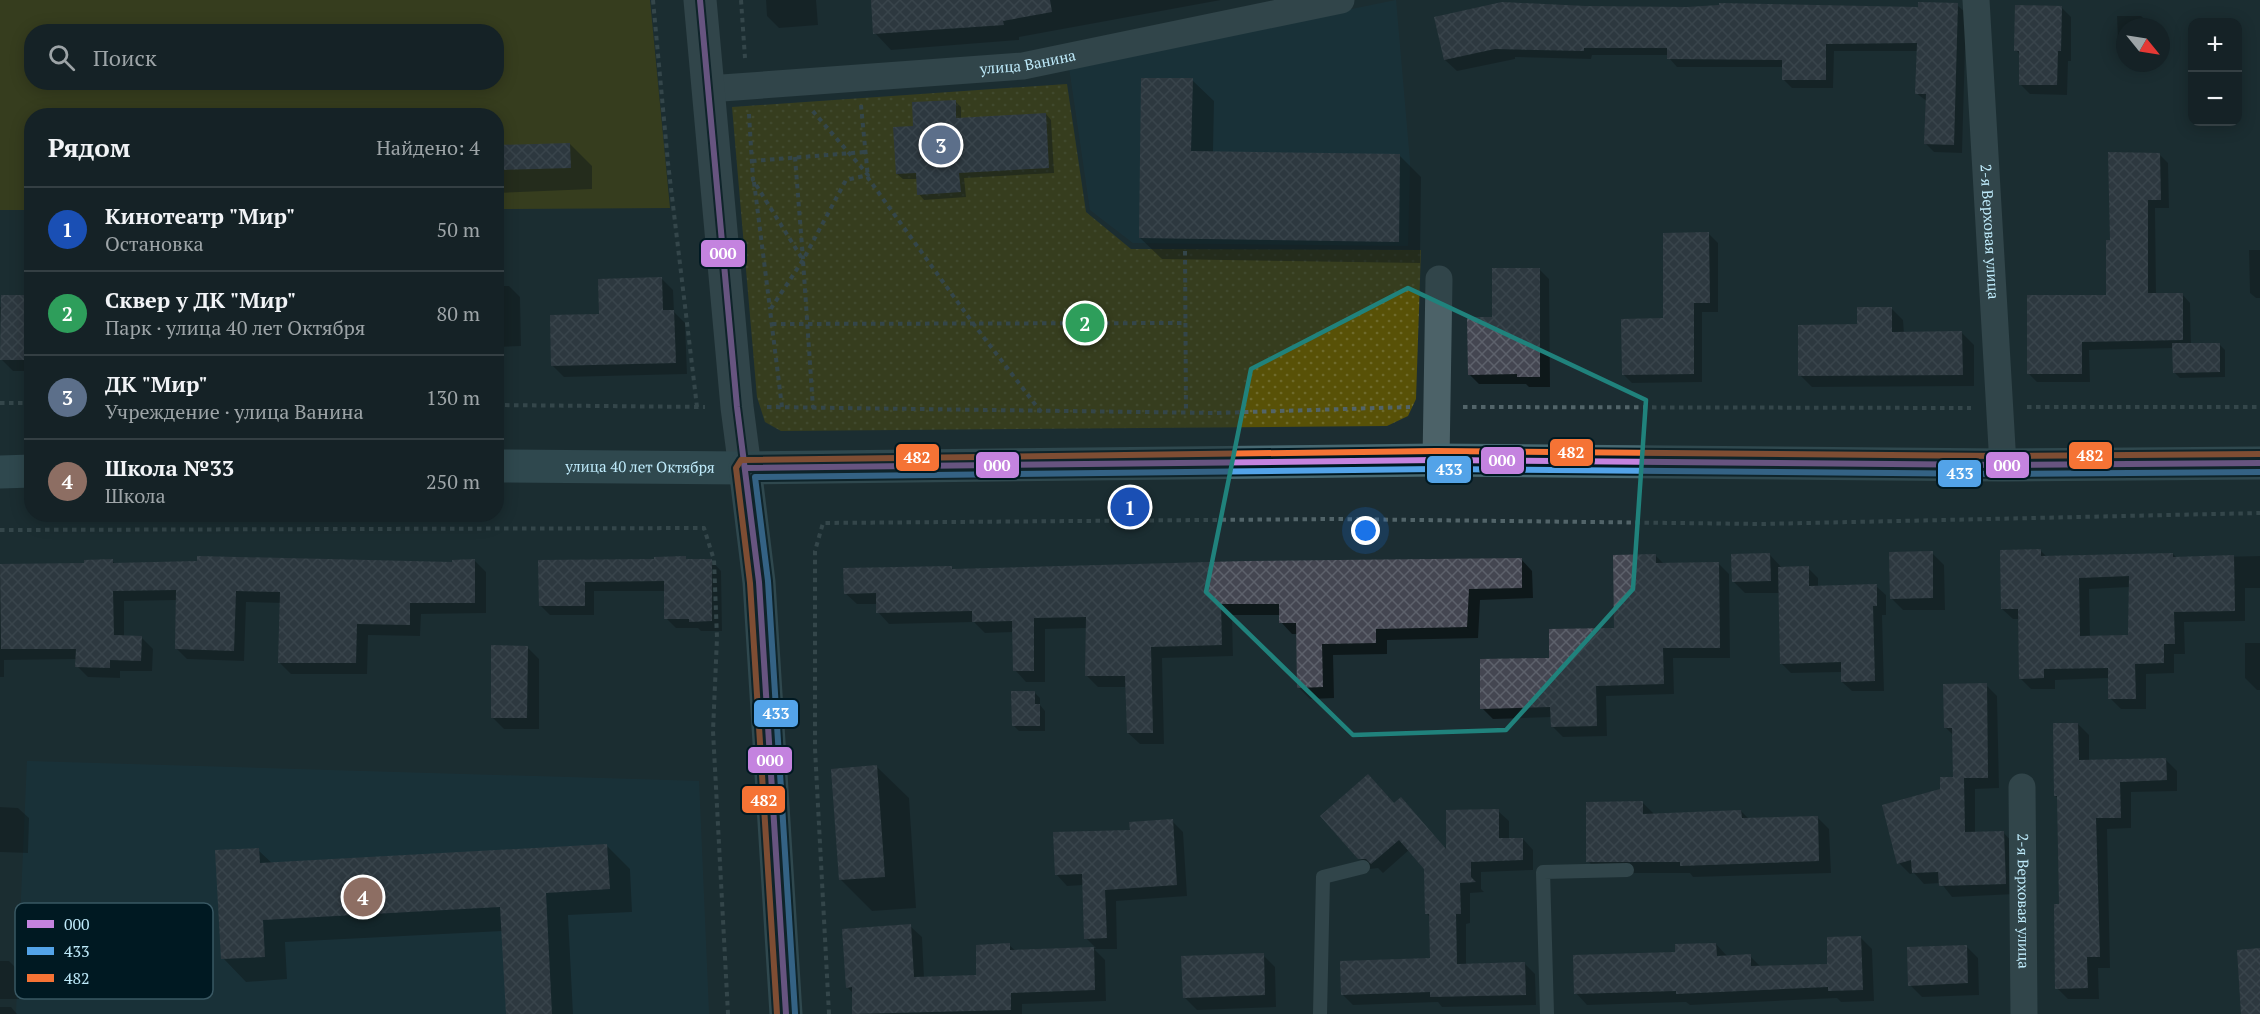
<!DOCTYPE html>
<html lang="ru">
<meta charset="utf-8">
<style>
body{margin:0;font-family:"PT Serif",serif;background:#1e2a2e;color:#f1f3f6}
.controls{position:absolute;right:18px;top:18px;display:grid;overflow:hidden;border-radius:12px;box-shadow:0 3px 15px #0003}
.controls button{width:54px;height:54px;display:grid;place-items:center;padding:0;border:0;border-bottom:2px solid #343f43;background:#152226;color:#f1f3f6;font:30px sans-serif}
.compass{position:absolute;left:2116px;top:18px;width:54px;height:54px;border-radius:50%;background:#152226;box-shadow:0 3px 15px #0003;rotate:120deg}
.you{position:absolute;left:1366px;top:531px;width:21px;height:21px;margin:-15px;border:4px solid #fff;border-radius:50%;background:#1a73e8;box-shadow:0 0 0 9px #1a73e833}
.badge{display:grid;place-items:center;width:39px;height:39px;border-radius:50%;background:#1a73e8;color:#fff;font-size:20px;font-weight:700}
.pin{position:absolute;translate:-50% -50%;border:3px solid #fff;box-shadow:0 2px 6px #0006}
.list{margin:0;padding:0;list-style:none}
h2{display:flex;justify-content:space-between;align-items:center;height:78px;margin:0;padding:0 24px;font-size:26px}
h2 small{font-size:20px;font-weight:400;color:#9da4a7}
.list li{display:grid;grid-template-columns:39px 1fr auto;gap:18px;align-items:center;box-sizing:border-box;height:84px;padding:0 24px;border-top:2px solid #343f43}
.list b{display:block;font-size:22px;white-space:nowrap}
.list p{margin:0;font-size:20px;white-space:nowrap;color:#9da4a7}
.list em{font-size:20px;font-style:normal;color:#9da4a7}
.icon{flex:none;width:33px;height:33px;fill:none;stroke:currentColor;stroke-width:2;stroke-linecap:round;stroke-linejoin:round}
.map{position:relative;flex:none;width:2260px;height:1014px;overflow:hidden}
.search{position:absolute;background:#152226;box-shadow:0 3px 15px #0003;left:24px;top:24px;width:480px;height:66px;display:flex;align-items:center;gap:15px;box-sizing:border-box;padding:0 21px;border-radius:24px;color:#9da4a7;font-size:22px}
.panel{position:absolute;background:#152226;box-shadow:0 3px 15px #0003;left:24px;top:108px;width:480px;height:414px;border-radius:24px}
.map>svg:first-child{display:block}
.built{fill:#183742}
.park{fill:url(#park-dots)}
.pitch{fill:#585107;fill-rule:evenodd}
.shadow{fill:#0007;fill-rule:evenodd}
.building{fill:url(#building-cross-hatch);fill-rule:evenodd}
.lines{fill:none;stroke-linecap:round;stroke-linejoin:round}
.path{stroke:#526469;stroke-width:4;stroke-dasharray:4.5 4.5;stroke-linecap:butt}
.service{stroke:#4c6268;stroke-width:14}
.minor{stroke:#4c6268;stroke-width:27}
.tertiary{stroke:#4c6268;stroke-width:33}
.primary{stroke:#476871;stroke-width:33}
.bus-1-casing{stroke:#001922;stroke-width:10}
.bus-2-casing{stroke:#001922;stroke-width:10}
.bus-3-casing{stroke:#001922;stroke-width:10}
.bus-1{stroke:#c483df;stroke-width:6}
.bus-2{stroke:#53a3e8;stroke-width:6}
.bus-3{stroke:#f57335;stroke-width:6}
.marked{fill:none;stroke:#20827c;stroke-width:4.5;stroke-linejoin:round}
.labels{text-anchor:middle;stroke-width:6;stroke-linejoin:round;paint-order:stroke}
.street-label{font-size:15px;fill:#beeafa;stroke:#001922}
.key{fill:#001922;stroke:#395863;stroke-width:1.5}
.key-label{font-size:16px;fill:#beeafa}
.line-badge{stroke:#001922;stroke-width:2}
.badge-label{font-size:16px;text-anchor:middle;font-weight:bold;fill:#fff}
</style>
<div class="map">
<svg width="2260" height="1014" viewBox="0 0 2260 1014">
<defs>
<pattern id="park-dots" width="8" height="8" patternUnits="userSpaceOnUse" patternTransform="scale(1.5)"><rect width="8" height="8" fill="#585107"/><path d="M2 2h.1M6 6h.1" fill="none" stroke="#6e6a2c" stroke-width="1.8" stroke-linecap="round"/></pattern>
<pattern id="building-cross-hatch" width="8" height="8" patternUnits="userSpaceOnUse" patternTransform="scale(1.5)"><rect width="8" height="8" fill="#444651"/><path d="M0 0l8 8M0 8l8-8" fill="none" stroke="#5d616b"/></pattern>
</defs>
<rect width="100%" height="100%" fill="#1c2d32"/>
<g class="built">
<path d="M1396 0 1410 162 1408 246 1133 243 1090 210 1069 67Z"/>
<path d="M27 761 699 781 709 1014H16Z"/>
</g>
<path class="park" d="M1067 84 1086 212 1131 249 1421 250 1416 399 1408 416 1387 426 781 431 765 422 757 397 732 107Z"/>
<path class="pitch" d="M0 0H650L670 208 497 209 496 116H32L31 210H0ZM32 32H496V82H32Z"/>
<g class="shadow">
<path d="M766 0H816L818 25 779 28 767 16Z"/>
<path d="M872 0H1221L1019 37V40L891 50 875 33Z"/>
<path d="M1957 5 1966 13 1962 153 1934 152 1926 144 1928 102 1916 93 1918 51H1834L1833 88H1792L1783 79V67H1677L1669 58V55H1592L1591 59 1515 57V59L1457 71 1445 60 1585 8H1919Z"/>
<path d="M2061 7 2071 17V61H2068L2067 95 2030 94 2020 84V55L2016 50Z"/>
<path d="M2117 16H2141L2153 27H2125V48L2118 41Z"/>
<path d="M1192 80 1214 101 1213 153 1399 155 1421 177 1420 263 1162 259 1140 238Z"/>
<path d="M955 101 961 107V119L1046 114 1051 120 1054 173 964 178 966 197 924 200 919 194 917 179H903L897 174 915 127Z"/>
<path d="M570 144 592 166V189L496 193V147Z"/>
<path d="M2160 155 2168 163 2169 208H2155L2156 295 2182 294 2190 303 2191 345H2220L2225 350V377L2180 378 2174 372V348L2089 350 2090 382H2037L2029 374 2108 296 2111 241Z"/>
<path d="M1709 234 1718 243V312H1702V382L1632 383 1623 374 1665 320Z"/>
<path d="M2249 250H2260V298H2256L2250 293Z"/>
<path d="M1539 269 1549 279 1550 387H1529L1526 384H1479L1469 374 1494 319Z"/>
<path d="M661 278 673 290 674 312 685 323 687 374 564 377 552 365 600 315Z"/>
<path d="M496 286H509L520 297 521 346 496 347Z"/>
<path d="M32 297V371H13L2 360 0 307Z"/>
<path d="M1891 308 1903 320 1904 333H1962L1974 345V386L1812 387 1800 375 1859 326Z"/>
<path d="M2041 551 2047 557 2173 554 2177 558 2260 556V588H2245V621L2184 622 2185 654H2174V673L2146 674V709H2121L2110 698 2109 678 2055 680V689H2031L2020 678 2019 619H2013L2002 609ZM2130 587V636L2090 637 2089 589Z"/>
<path d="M1932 553 1944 565 1945 610H1903L1891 598Z"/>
<path d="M1655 555 1664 564 1718 563 1729 574 1730 658H1673L1674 694 1606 696 1607 736 1563 737 1552 726V717L1493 719 1482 708 1551 659 1616 630Z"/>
<path d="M1770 555 1782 568H1808L1818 578V588L1876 586 1886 595V615H1882L1884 691H1852L1842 682V672L1791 673 1781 663 1780 593H1745L1733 581Z"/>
<path d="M685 558 688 561 711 560 721 571 722 631H701L698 628H676L666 618V591H594V615H550L540 605V561H655Z"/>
<path d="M1521 559 1532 571 1533 598 1480 600 1478 638 1387 640V654L1333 655 1334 698 1310 699 1298 687V634H1292L1281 622 1280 615H1232L1233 656 1162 658 1164 744H1140L1128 733 1127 687H1098L1087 676V628L1045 629V682H1026L1015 670 1014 632 985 633 974 622 889 624 878 612V604H857L845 593 951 567 955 571Z"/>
<path d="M112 561 116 564 454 563 475 561 486 572V613L421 614 420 636 368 635 367 674H291L280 663 282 603 246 602 244 661 187 659 176 648 177 600 124 601V637L142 638 153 649 152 671H120V678L88 677 77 666V659L4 660V677H0V565L86 564Z"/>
<path d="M2245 643H2260V690H2257L2245 678Z"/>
<path d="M527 647 539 659V729H504L492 717Z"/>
<path d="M1986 685 1997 696 1999 788 1975 789V833L2003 832 2014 844 2016 894 1952 897 1941 883 1924 884 1914 873 1910 874 1899 863 1942 790 1954 779V736L1946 728Z"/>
<path d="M1034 692 1040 698V705L1045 711V731H1019L1013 725Z"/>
<path d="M2078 724 2089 735V761L2166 760 2177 771V791L2131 792V828L2107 829 2110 968H2098L2099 999H2068L2057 988 2061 906 2059 799 2055 796Z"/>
<path d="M877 767 909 798 916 908 872 911 840 879Z"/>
<path d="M1642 802 1655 815 1741 811 1749 819 1817 817 1829 829 1831 873 1693 877 1690 873H1600L1588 861Z"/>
<path d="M1394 805 1448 851 1498 811 1509 821V840L1523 839 1533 850V870L1481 872V889L1484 892 1470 893V923L1466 924V965L1525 964 1535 974 1536 1005 1442 1007 1438 1002 1353 1005 1342 994 1431 960 1430 917 1427 914 1426 868 1409 850 1383 873 1378 868 1370 869 1360 858Z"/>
<path d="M0 807 18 808 29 818 28 853 0 852Z"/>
<path d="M1172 821 1183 832 1187 896 1116 901 1117 949H1094L1105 960 1106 1001 1022 1004V1014H854L853 993 847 987 910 926 922 937 924 978 978 977 1009 945 1016 951 1096 948 1086 938 1084 885 1067 886 1056 874 1131 831Z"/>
<path d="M607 846 630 869 632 912 568 915 573 1014H507L503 931 285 942 287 979 246 982 223 958 258 850 273 864Z"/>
<path d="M1861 938 1872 949 1874 1001 1841 1002 1837 998 1690 1005 1686 1002 1587 1005 1576 993 1677 953 1716 944 1728 957 1750 956 1761 967 1829 965Z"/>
<path d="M1966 946 1978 958 1979 995 1922 997 1910 985Z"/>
<path d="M1263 955 1275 967 1276 1007 1197 1010 1185 998Z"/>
<path d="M0 961H9L20 972 19 999H0Z"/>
<path d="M0 1007H11L17 1014H0Z"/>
</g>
<g class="building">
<path d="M871 0H1050L1052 12 1003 21 1004 25 873 34Z"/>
<path d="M1502 2 1585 6 1687 7 1719 5V3L1918 7V2L1958 3 1954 145 1924 144 1926 94H1915L1917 43 1826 44V80H1782V60L1667 59V48H1584V51L1495 49 1444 60 1434 17Z"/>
<path d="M2015 5 2062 6 2061 51H2058L2057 85H2019V51H2014Z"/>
<path d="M1141 78H1193L1191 151 1400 154 1399 242 1139 238Z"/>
<path d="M956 100V118L1046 113 1049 168 959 173 961 192 917 195 916 173 896 174 893 127 913 126 912 102Z"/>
<path d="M570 143 571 168 496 170V145Z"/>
<path d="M2108 152 2160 153 2161 200H2148V293H2183V340L2082 342V374H2027V295H2106V240H2110Z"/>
<path d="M1709 232 1710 303H1694V374L1622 375 1621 319 1663 318V233Z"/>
<path d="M1492 268H1540V377H1517V374L1468 375 1467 317H1492Z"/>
<path d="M662 277 663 310H674L676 363 551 366 550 315 599 314 598 279Z"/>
<path d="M1 295H32V360H0Z"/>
<path d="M1857 307H1892V332L1962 331 1963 375 1798 376V325L1857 324Z"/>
<path d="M2172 343H2220V372L2173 373Z"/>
<path d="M2041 549V556L2173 553V557L2234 555 2235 611 2174 612 2175 644H2164V663L2135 664 2136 699H2108V668L2044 669V678L2019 679 2018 609H2001L2000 550ZM2129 576 2128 635 2080 636 2079 578Z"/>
<path d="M1933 551V598L1890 599 1889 552Z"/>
<path d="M1770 553 1771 581 1732 582 1731 554Z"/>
<path d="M1656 554V563L1719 562 1720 648H1663L1664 684 1596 686 1597 726 1551 727 1550 707 1480 709V659L1549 658V629L1614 628 1613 555Z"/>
<path d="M197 556 452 562V560L475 559V603H410V625L357 624 356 663H278L280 592 236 591 234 651 175 649 176 590 113 591 114 635 142 636 141 661 110 660V668L75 667 76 649H1L0 564 84 563V560L113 559V563L197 561Z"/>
<path d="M686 556V559H712V621L689 622V619H664V581L585 582V606H539L538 560 654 559V557Z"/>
<path d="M1522 558V588L1469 589 1467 627 1376 629V643L1322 644 1323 687 1297 688 1296 623H1279V604H1221L1222 645 1151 647 1153 733H1127L1125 676H1085L1086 617 1034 618V671H1013L1012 621 972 622V611L876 613V593L844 594 843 568 952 566V569L1246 561Z"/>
<path d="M1809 566V586L1877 584V606H1873L1875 681 1841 682V662L1780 664 1778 567Z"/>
<path d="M491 645 528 646 527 718H491Z"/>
<path d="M1987 683 1988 778H1964L1965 832 2004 831 2006 884 1939 886 1938 872 1912 873 1911 860 1897 864 1882 805 1940 789V777H1953L1952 728H1944L1943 684Z"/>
<path d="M1011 691H1035V704H1040V726H1012Z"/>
<path d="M2053 723H2078L2079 760 2166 758 2167 780 2120 782 2121 818H2096L2100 957H2087L2088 988 2055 989 2054 904H2059L2057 796H2054Z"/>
<path d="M877 765 885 877 839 880 831 769Z"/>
<path d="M1368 774 1394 803 1401 797 1446 849V810L1499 809V838H1523V860L1471 862V877L1476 882 1460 883 1461 914H1456L1457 964 1525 962 1526 995 1430 997V992L1341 995 1340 961 1430 958 1429 914H1425L1424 869 1399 840 1371 864 1366 859H1358L1320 816Z"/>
<path d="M1643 801V814L1741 810 1742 818 1818 816 1819 861 1680 866V862H1586V802Z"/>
<path d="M1173 819 1177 885 1105 890 1107 938 1084 939 1082 874 1055 875 1053 832 1130 830 1129 822Z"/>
<path d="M607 844 610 889 546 893 552 1014H506L500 907 263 920 265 957 221 959 215 850 259 848 260 863Z"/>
<path d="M911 924 914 977 976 975V945L1010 943V950L1094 947 1095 990 1011 993V1010L852 1014V987L846 988 842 929Z"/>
<path d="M1861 936 1863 990 1828 991V987L1676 994V991L1574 994 1573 955 1675 952V944L1716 943 1717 956 1751 954V966L1827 964V937Z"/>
<path d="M1967 945 1968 983 1908 986 1907 947Z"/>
<path d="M2260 948V1014H2241L2237 950Z"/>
<path d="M1264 953 1265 995 1183 998 1181 956Z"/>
</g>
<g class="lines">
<g class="path">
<path d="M653 0 668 163 697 407"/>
<path d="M741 0 745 58"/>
<path d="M861 105 868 178 972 322 1041 412"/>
<path d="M749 114 753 180 803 260 813 408"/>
<path d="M795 157 803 259"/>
<path d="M752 161 865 152"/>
<path d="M754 182 770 309"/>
<path d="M1185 251 1186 412"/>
<path d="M772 324 1185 323"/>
<path d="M0 403H32"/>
<path d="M496 405 705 407"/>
<path d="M767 407 1215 413 1410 407"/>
<path d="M782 407 770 310 803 260 846 180 868 175 811 109"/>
<path d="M1463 407 1971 408"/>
<path d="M2027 407H2260"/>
<path d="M0 530 704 528 714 560 717 638 713 731 728 1014"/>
<path d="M829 1014 815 749V551L823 523 1333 519 1762 524 2260 513"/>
</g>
<g class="service">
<path d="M1320 1014 1323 877 1363 867"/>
<path d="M1547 1014 1543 872 1627 870"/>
</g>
<g class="minor">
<path id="s1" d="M1976 0 2003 465"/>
<path id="s2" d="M708 89 1023 66 1341 0"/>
<path d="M1436 460 1439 279"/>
<path id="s3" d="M2022 787 2024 1014"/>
</g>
<path class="tertiary" d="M700 0 737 407 745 468"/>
<g class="primary">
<path id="s4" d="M496 466 745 468 1436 460 2003 465 2260 463"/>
<path d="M745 468 759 582 786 1014"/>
<path d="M0 472 32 471"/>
</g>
<g class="bus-1-casing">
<g id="bus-1">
<path d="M700 0 737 407 759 582 786 1014"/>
<path d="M745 468 1436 460 2003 465 2260 463"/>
</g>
</g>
<g class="bus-2-casing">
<path id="bus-2" d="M795 1013 768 581 755 477 1436 469 2003 474 2260 472"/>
</g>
<g class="bus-3-casing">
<path id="bus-3" d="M777 1014 750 583 736 468 741 460 1436 451 2003 456 2260 454"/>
</g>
<use href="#bus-1" class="bus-1"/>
<use href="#bus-2" class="bus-2"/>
<use href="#bus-3" class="bus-3"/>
</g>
<path d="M0 0H2260V1014H0ZM1408 288 1646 400 1633 589 1506 730 1353 735 1206 592 1251 369Z" fill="#1c2d32" fill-opacity=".55" fill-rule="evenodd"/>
<path class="marked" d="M1408 288 1646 400 1633 589 1506 730 1353 735 1206 592 1251 369Z"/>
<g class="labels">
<g class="street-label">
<text dy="5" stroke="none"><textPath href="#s2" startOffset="321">улица Ванина</textPath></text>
<text dy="5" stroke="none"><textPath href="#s1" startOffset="232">2-я Верховая улица</textPath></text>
<text dy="5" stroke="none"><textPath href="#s4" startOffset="144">улица 40 лет Октября</textPath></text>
<text dy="5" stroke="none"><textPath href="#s3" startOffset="114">2-я Верховая улица</textPath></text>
</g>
</g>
<rect x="15" y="903" width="198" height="96" rx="9" class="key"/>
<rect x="27" y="920" width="27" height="8" fill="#c483df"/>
<rect x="27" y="947" width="27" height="8" fill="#53a3e8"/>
<rect x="27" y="974" width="27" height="8" fill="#f57335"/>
<g class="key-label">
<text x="64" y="930">000</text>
<text x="64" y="957">433</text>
<text x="64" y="984">482</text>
</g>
<g class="line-badge">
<rect x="700" y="239" width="46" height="29" rx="6" fill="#c483df"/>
<rect x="1549" y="438" width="45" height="29" rx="6" fill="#f57335"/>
<rect x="2068" y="441" width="45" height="29" rx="6" fill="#f57335"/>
<rect x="895" y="443" width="45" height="29" rx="6" fill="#f57335"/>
<rect x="1480" y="446" width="45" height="29" rx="6" fill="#c483df"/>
<rect x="1985" y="451" width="45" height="28" rx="6" fill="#c483df"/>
<rect x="975" y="451" width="45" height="28" rx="6" fill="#c483df"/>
<rect x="1426" y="455" width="46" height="29" rx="6" fill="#53a3e8"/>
<rect x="1937" y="459" width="45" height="29" rx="6" fill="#53a3e8"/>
<rect x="753" y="699" width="46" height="29" rx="6" fill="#53a3e8"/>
<rect x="747" y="746" width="46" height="28" rx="6" fill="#c483df"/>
<rect x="741" y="785" width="45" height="29" rx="6" fill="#f57335"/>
</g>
<g class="badge-label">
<text x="723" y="259">000</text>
<text x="1571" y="458">482</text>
<text x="2090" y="461">482</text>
<text x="917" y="463">482</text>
<text x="1502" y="466">000</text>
<text x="2007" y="471">000</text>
<text x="997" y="471">000</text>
<text x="1449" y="475">433</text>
<text x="1960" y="479">433</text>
<text x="776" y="719">433</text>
<text x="770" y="766">000</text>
<text x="764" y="806">482</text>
</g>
</svg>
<div class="controls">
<button>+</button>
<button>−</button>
</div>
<svg class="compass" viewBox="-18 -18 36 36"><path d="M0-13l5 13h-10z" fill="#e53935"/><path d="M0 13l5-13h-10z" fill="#9da4a7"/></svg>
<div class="you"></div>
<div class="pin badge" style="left:1130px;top:507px;background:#1a4fb4">1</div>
<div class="pin badge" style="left:1085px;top:323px;background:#2e9e5b">2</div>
<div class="pin badge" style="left:941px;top:145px;background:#5c6f8a">3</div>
<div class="pin badge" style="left:363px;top:897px;background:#8d6e63">4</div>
<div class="search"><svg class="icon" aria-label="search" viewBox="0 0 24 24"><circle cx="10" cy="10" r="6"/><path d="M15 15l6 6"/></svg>Поиск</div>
<section class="panel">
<h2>Рядом<small>Найдено: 4</small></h2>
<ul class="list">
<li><span class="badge" style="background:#1a4fb4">1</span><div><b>Кинотеатр &quot;Мир&quot;</b><p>Остановка</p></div><em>50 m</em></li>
<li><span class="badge" style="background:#2e9e5b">2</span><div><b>Сквер у ДК &quot;Мир&quot;</b><p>Парк · улица 40 лет Октября</p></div><em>80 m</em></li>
<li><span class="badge" style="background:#5c6f8a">3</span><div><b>ДК &quot;Мир&quot;</b><p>Учреждение · улица Ванина</p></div><em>130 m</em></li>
<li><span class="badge" style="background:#8d6e63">4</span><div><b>Школа №33</b><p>Школа</p></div><em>250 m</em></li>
</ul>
</section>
</div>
